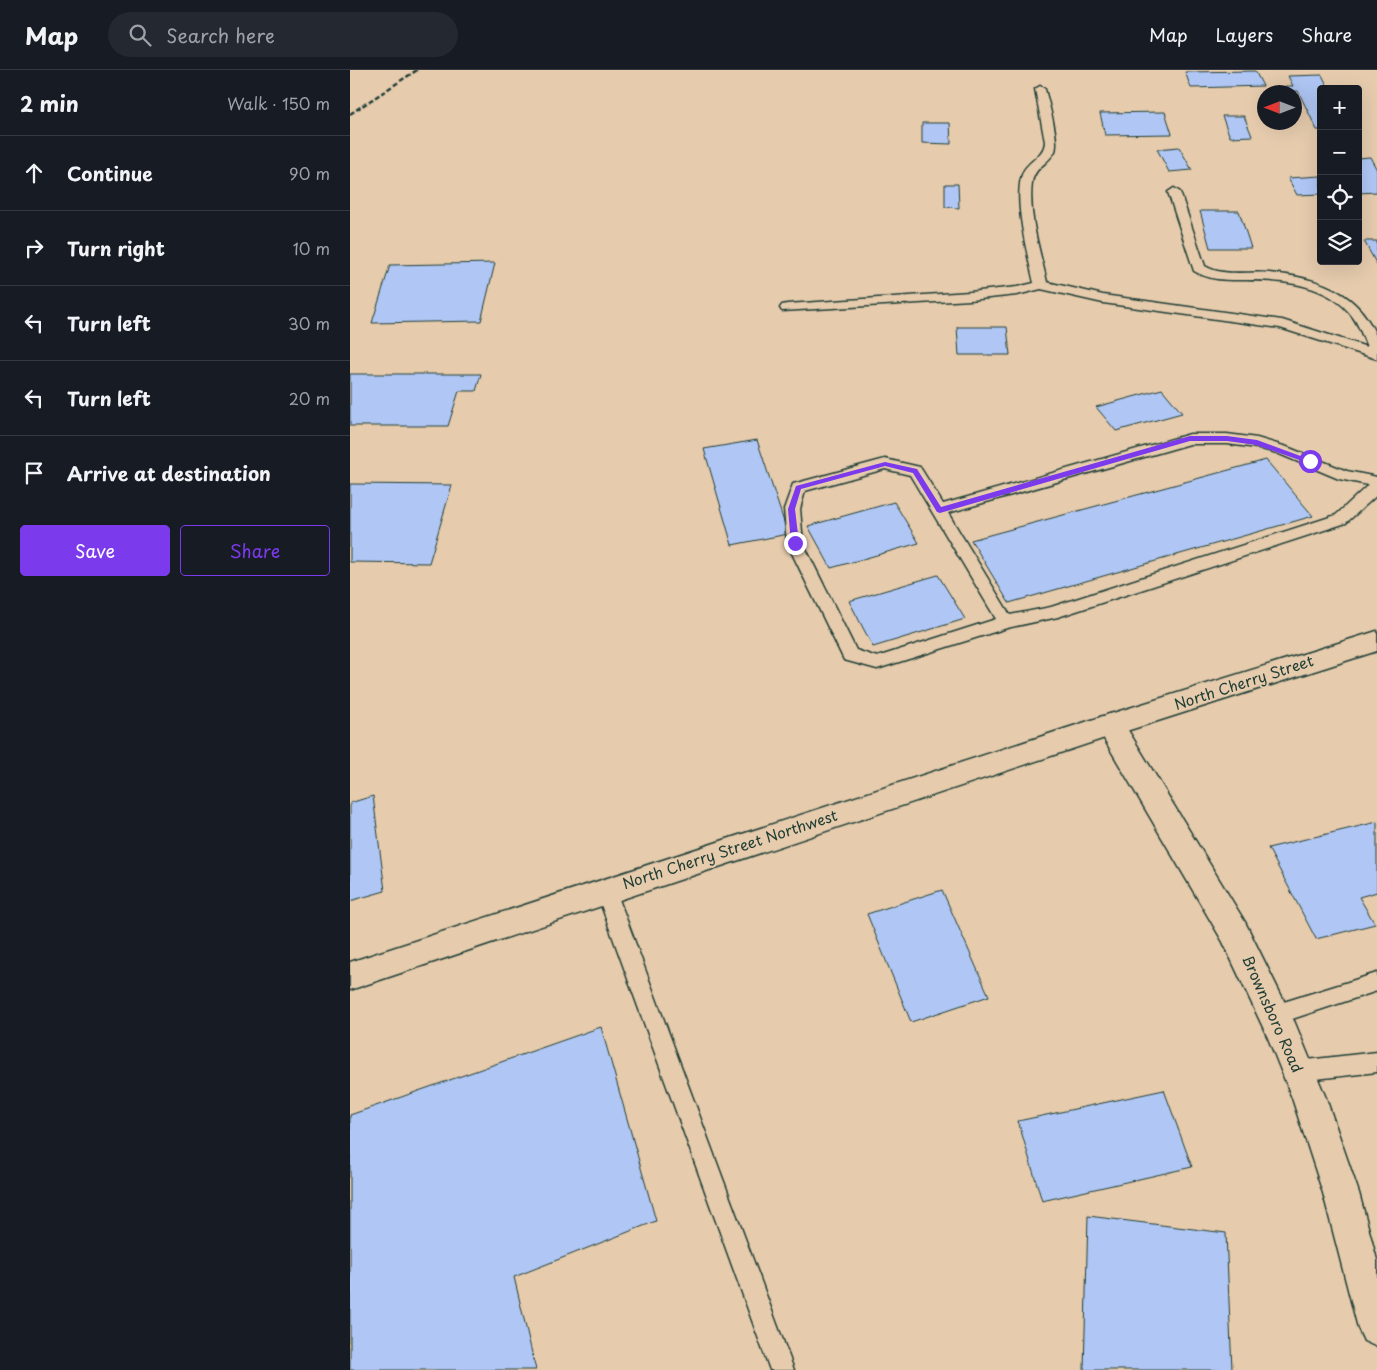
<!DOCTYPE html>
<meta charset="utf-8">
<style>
body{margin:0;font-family:"Playpen Sans",sans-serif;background:#242831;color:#f1f3f6}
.controls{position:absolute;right:15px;top:15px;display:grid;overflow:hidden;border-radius:5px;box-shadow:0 5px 20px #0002}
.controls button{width:45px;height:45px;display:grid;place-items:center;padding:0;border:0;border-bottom:1px solid #363941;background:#171b24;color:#f1f3f6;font:25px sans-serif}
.compass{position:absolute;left:907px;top:15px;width:45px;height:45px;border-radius:50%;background:#171b24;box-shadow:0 5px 20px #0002;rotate:270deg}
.stop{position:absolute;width:15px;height:15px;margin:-11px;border:4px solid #7c3aed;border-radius:50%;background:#fff}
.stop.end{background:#7c3aed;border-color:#fff;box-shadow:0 1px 5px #0008}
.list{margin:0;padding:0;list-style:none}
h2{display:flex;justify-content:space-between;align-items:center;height:65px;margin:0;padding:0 20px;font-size:21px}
h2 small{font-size:16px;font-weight:400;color:#9ea1a6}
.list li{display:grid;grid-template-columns:32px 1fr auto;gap:15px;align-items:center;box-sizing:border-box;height:75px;padding:0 20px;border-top:1px solid #363941}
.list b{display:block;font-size:19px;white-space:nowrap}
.list em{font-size:16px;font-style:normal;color:#9ea1a6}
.actions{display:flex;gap:10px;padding:15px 20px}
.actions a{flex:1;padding:11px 0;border:1px solid #7c3aed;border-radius:5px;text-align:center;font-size:18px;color:#7c3aed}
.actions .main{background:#7c3aed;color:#fff}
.icon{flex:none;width:28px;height:28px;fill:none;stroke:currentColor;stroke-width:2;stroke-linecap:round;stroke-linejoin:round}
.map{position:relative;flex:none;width:1027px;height:1300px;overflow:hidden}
header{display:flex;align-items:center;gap:30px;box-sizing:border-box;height:70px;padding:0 25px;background:#171b24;border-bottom:1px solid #363941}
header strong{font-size:24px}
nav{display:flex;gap:28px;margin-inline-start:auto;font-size:18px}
.search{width:350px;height:45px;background:#242831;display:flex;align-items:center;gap:12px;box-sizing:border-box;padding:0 18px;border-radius:28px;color:#9ea1a6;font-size:19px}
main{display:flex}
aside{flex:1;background:#171b24}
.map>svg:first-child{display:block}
.building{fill:#b0c7f5;stroke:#1f3d34}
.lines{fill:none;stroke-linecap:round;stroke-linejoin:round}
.lane-casing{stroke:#1f3d34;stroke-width:3}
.street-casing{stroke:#1f3d34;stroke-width:3}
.secondary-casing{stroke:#1f3d34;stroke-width:3}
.lane{fill:#e6cbad;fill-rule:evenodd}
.street{fill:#e6cbad;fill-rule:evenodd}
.secondary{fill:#e6cbad;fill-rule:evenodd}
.rail{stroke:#1f3d34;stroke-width:2.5;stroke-dasharray:5 2.5;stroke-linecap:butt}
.route{fill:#7c3aed}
.labels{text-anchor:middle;stroke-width:4;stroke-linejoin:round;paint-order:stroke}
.street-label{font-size:15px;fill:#1f3d34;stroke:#e6cbad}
</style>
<header>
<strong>Map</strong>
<div class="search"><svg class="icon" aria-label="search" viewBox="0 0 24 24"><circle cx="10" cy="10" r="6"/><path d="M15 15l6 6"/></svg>Search here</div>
<nav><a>Map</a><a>Layers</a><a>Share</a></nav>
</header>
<main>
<aside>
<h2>2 min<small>Walk · 150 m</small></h2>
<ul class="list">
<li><svg class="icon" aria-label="ahead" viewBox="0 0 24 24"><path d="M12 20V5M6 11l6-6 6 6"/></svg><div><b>Continue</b></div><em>90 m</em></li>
<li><svg class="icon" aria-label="right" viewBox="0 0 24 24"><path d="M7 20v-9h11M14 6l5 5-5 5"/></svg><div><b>Turn right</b></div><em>10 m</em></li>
<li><svg class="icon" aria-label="left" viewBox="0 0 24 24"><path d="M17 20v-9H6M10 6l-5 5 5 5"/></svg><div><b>Turn left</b></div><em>30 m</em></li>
<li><svg class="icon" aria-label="left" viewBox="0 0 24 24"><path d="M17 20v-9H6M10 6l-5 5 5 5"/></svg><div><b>Turn left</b></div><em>20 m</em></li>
<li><svg class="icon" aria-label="arrive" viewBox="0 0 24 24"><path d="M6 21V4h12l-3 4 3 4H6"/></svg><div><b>Arrive at destination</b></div></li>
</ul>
<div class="actions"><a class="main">Save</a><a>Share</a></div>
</aside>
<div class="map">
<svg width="1027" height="1300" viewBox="0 0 1027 1300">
<rect width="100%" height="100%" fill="#e6cbad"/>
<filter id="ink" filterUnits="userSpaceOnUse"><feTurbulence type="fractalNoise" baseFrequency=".02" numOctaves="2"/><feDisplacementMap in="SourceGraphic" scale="10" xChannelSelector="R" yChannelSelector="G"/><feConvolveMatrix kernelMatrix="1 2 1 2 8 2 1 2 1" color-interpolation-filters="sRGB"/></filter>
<g filter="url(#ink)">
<g class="building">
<path d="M905 1 913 16 841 18 835 2Z"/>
<path d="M972 5 979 19H971V60H967L948 21H937L935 16H943L938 6Z"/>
<path d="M815 42 822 64 755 65 750 43Z"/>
<path d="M872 46H894L902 66 880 67Z"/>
<path d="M572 53H600L601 74 572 73Z"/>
<path d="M829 77 842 100 819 102 807 79Z"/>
<path d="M1020 87 1027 100V122L1008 123V88Z"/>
<path d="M971 106V124L947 125 938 108Z"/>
<path d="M595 114H608L609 138 595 137Z"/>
<path d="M850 141H889L901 178H860Z"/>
<path d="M1014 171H1027V195Z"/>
<path d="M145 193 131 251 22 253 40 195Z"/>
<path d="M607 257H657L660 285H609Z"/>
<path d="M0 304H131L126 321H109L98 356H0Z"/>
<path d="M812 319 832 343 766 361 746 337Z"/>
<path d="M407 370 438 464 382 475 354 379Z"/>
<path d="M916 390 963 446 659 533 621 470Z"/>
<path d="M0 414 102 415 79 493 0 492Z"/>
<path d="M544 432 569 473 481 498 458 456Z"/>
<path d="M588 505 615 549 523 577 499 531Z"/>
<path d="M23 726 35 821 0 831V733Z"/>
<path d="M1027 752V822L1009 827 1025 854 966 869 918 778Z"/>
<path d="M592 820 639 926 561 952 517 844Z"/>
<path d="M251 957 306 1151 164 1207 186 1300H0V1045Z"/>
<path d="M814 1020 842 1097 692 1131 668 1051Z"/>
<path d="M738 1146 876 1163 882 1300H734Z"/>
</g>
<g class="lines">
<g class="lane-casing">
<g id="lane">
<path d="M690 16 695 19C698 32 711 73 704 83 696 95 684 98 682 113 678 145 690 181 697 212L753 225 932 250 1017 277C1013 267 1009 255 1002 246 979 214 932 210 896 210 877 210 861 211 844 201L818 122 824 118 830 122 855 196C873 207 899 201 919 203 957 206 999 217 1019 252 1022 257 1026 264 1027 270 1027 276 1027 283 1027 289L930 258 753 233 691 219 667 225 620 230 432 241 430 238 432 235 437 234 620 222 667 217 684 213C678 186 662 127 673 102 679 90 694 86 695 72L685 19Z"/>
<path d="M840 364H877L907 368 937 377 997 401 1027 407V425L996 453 708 547 657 558 527 599 494 590 437 473 434 439 443 414 535 389 570 397 593 434ZM840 374H877L907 378 927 383 989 409 1018 415 986 445 701 537 660 545 598 443ZM535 399 560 405 646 549 527 587 506 580 453 473 450 439 455 421Z"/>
<path d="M256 813 263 815 266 821 444 1300H420L246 821 249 815Z"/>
<path d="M1027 903V921L924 955 917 952 914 945 917 938 924 935Z"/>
<path d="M1027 982V1002L948 1011 941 1008 937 1001 941 994 948 991Z"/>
</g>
</g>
<g class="street-casing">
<path id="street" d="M760 644 770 647 895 852 945 953 976 1028 1009 1123 1027 1190V1277L1014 1271 1008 1258 973 1123 942 1028 918 968 873 872 746 655 750 647Z"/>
</g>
<g class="secondary-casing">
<path id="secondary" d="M1027 561V581L764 665 0 920V892L760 644Z"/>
</g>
<use href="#lane" class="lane"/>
<use href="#street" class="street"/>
<use href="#secondary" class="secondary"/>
<path class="rail" d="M0 44 67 0"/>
</g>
</g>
<path class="route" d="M840 366H877L907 370 964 391 958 393 906 375 877 371H840L590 443 587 442 563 403 535 396 451 419 445 439 449 473 445 475 441 473 438 439 446 416 535 392 567 399 591 437Z"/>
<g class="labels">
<g class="street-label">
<text transform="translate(894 613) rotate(-18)" y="5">North Cherry Street</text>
<text transform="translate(380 780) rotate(-18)" y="5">North Cherry Street Northwest</text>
<text transform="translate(922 944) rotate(66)" y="5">Brownsboro Road</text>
</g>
</g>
</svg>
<div class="controls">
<button>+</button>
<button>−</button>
<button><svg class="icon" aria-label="locate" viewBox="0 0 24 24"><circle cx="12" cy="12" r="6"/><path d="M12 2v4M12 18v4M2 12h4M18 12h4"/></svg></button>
<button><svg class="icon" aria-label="layers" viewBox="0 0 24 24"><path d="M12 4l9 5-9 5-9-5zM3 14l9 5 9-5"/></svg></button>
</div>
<svg class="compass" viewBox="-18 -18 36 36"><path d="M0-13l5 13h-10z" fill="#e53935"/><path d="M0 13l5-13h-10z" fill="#9ea1a6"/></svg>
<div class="stop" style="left:960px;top:391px"></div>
<div class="stop end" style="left:445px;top:473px"></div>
</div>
</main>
